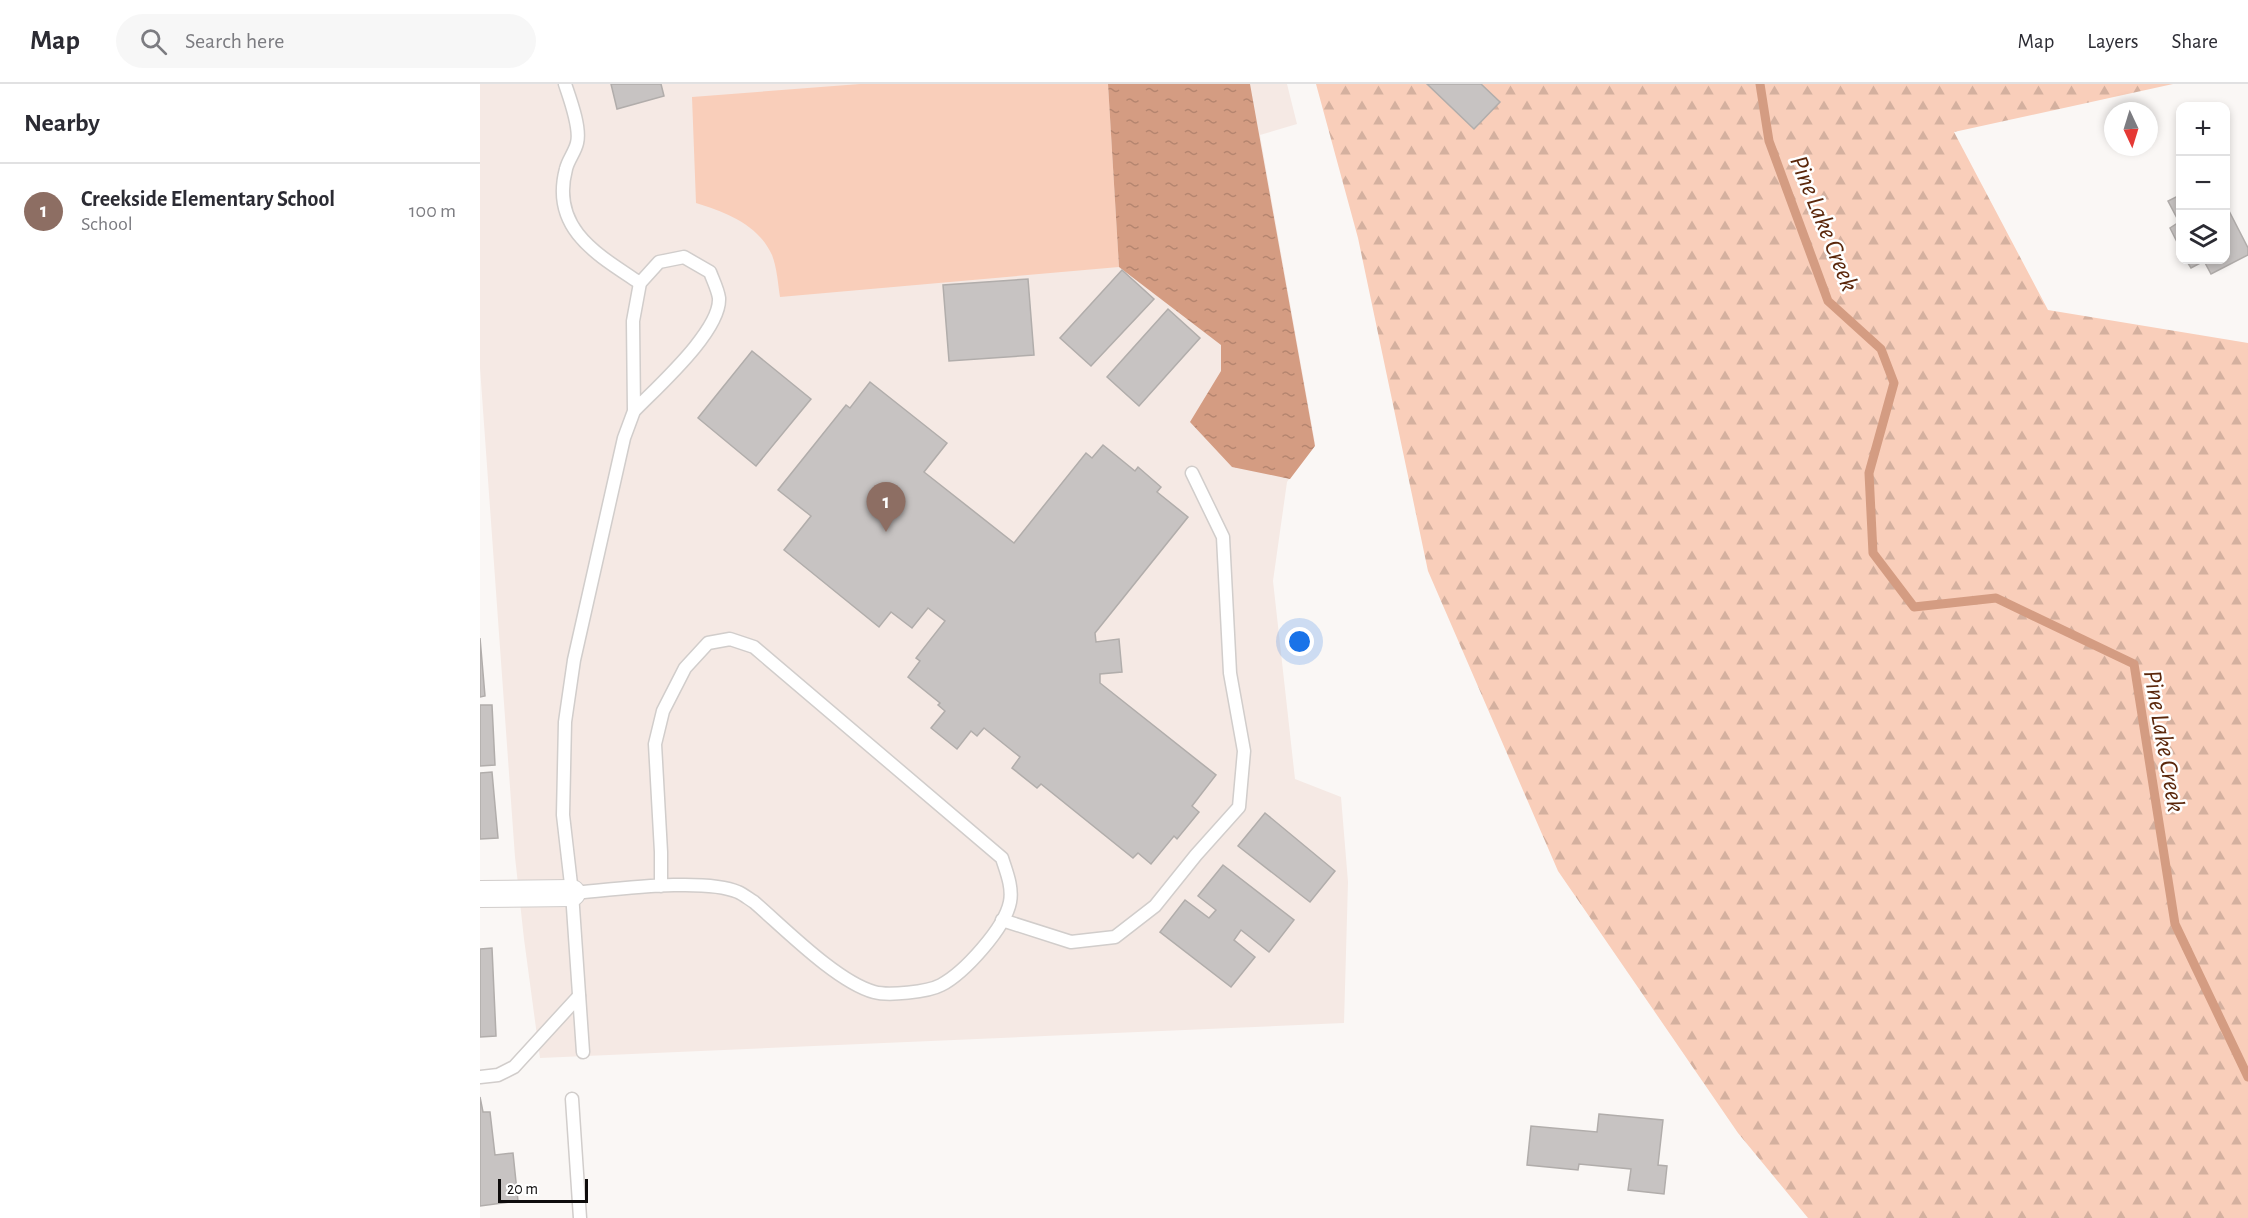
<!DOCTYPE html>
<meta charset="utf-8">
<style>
body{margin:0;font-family:"Alegreya Sans",sans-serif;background:#f7f7f7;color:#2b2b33}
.controls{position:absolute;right:18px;top:18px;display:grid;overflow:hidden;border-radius:12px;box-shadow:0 3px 9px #0003}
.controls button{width:54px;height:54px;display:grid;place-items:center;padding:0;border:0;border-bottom:2px solid #e1e1e2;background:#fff;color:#2b2b33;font:30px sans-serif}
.compass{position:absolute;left:1624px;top:18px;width:54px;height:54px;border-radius:50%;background:#fff;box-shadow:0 3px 9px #0003;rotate:176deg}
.scale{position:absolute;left:18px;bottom:15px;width:90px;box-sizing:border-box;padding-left:6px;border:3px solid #0e0c0c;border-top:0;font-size:16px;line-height:21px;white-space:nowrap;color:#0e0c0c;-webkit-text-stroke:4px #fff;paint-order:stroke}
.you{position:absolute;left:820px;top:558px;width:21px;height:21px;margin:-15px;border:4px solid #fff;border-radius:50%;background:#1a73e8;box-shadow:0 0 0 9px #1a73e833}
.badge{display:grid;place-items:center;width:39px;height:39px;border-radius:50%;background:#d93025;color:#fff;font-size:20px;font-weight:700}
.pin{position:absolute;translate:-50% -50px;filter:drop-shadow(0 2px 3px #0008)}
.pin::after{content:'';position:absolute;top:32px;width:21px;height:18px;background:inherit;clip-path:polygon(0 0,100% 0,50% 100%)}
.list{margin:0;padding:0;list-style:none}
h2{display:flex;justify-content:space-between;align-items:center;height:78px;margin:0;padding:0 24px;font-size:26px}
h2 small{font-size:20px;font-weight:400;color:#7c7c81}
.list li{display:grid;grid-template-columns:39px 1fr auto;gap:18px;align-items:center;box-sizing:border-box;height:96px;padding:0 24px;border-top:2px solid #e1e1e2}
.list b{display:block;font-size:22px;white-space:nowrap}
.list p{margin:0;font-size:20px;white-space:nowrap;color:#7c7c81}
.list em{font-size:20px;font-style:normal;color:#7c7c81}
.icon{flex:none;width:33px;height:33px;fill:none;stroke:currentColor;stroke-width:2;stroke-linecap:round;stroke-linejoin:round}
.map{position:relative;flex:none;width:1768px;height:1134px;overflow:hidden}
header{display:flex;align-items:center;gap:36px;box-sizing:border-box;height:84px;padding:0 30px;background:#fff;border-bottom:2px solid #e1e1e2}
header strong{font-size:28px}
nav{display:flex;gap:33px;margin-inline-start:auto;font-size:21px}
.search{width:420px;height:54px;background:#f7f7f7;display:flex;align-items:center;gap:15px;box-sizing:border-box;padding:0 21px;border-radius:33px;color:#7c7c81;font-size:22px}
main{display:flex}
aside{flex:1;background:#fff}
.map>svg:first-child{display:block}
.built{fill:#f5e9e4}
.grass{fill:#f9ceba}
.forest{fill:url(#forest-firs)}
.water{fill:url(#water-ripples)}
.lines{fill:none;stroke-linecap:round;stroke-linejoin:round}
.stream{stroke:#d49c82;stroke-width:9}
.building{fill:#c7c3c2;stroke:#b1adab;stroke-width:1.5}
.lane-casing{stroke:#d1cdcb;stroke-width:15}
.street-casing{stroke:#d1cdcb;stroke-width:28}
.lane{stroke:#fff;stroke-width:12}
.street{stroke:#fff;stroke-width:26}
.labels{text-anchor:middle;stroke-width:5;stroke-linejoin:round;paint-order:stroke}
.water-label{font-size:26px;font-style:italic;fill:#5b270b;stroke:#fff}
</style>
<header>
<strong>Map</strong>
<div class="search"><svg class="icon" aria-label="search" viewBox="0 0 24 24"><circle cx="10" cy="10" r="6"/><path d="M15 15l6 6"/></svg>Search here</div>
<nav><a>Map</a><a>Layers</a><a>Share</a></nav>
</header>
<main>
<aside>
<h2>Nearby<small></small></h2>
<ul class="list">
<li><span class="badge" style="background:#8d6e63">1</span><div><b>Creekside Elementary School</b><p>School</p></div><em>100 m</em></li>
</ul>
</aside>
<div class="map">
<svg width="1768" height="1134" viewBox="0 0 1768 1134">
<defs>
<pattern id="forest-firs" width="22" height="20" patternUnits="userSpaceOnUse" patternTransform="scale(1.5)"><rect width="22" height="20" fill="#f9ceba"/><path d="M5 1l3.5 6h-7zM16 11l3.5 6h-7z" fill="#d4b09f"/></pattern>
<pattern id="water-ripples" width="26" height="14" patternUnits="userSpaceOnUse" patternTransform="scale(1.5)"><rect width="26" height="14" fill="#d49c82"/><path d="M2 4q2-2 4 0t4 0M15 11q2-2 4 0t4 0" fill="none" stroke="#b5856f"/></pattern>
</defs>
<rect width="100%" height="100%" fill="#faf7f5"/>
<path class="built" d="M0 0H807L817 40 780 51 835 359 807 398 793 497 815 695 861 713 868 798 864 939 60 974 44 855 35 773 0 284Z"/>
<path class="grass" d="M380 0H628L639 183 300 213C298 200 297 184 292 171 278 140 245 128 216 119L212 13Z"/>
<path class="forest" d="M836 0H1693L1474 48 1568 226 1768 259V1134H1328L1258 1049 1078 787 948 487 878 154Z"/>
<path class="water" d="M628 0H770L835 362 810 395 752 383 710 338 741 287V261L639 183Z"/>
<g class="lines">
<path class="stream" d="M1280 0 1289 57 1348 217 1401 265 1414 299 1389 389 1393 469 1434 523 1516 514 1654 580 1695 840 1768 993"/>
</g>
<g class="building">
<path d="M131 0H181L184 12 137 25Z"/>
<path d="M947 0H1001L1020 18 994 45Z"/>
<path d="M1700 111V164L1690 144 1699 138 1688 117Z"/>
<path d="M1746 121 1768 164V171L1731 190 1724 177 1711 184 1706 176H1746Z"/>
<path d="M642 186 674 215 611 282 580 254Z"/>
<path d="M548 195 554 271 469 277 463 201Z"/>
<path d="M688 225 720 254 659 322 627 293Z"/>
<path d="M272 267 331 315 276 382 218 334Z"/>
<path d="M390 298 467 359 444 388 534 459 606 369 612 374 623 361 655 387 658 383 681 403 677 408 708 433 615 549 616 558 639 555 642 588 620 590V599L736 691 712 722 719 728 697 755 694 752 671 780 658 769 653 774 561 700 557 704 532 684 540 673 504 644 497 652 491 647 477 665 451 644 465 627 458 621 460 619 428 593 440 577 436 574 465 537 448 524 432 544 411 528 399 543 304 466 331 432 298 406 366 321 370 324Z"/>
<path d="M0 554 5 612 0 613Z"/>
<path d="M0 621H12L15 681 0 682Z"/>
<path d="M12 688 18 754 0 755V689Z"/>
<path d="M785 729 855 787 830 818 758 762Z"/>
<path d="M743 781 814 836 789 868 761 846 754 856 775 873 751 903 680 848 705 816 729 834 736 826 718 812Z"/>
<path d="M12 864 16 952 0 953V865Z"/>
<path d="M0 1013 3 1028H10L15 1071 33 1069 38 1117 0 1122Z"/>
<path d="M1119 1030 1183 1036 1178 1081 1187 1082 1184 1110 1148 1106 1151 1085 1099 1080 1098 1086 1047 1081 1051 1042 1117 1048Z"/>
</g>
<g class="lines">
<g class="lane-casing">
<g id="lane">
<path d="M85 0C90 15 101 44 97 59 95 68 88 76 86 85 70 145 118 171 160 199"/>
<path d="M92 809C131 806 224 793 258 808 263 810 269 815 274 818 303 843 357 898 394 908 408 912 448 908 461 901 484 889 525 844 530 818 533 803 526 787 522 774L274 563 250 555 228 559 205 584 183 627 175 660 181 768V802"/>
<path d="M522 836 591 858 635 853 675 822 716 771 759 723 764 667 750 589 743 453 712 389"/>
<path d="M103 968 92 809 83 731 85 638 94 576 144 354 154 327 153 237 160 199 179 178 204 173 230 188C233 196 238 206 239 214 241 247 176 304 154 327"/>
<path d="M0 993 18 991 34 983 99 912"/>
<path d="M92 1015 100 1134"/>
</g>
</g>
<g class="street-casing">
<path id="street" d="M0 810 92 809"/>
</g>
<use href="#lane" class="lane"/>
<use href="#street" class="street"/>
</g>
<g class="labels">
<g class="water-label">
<text transform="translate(1345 139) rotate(68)" y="9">Pine Lake Creek</text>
<text transform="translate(1685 657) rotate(80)" y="9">Pine Lake Creek</text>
</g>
</g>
</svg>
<div class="controls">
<button>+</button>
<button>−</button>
<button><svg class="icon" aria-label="layers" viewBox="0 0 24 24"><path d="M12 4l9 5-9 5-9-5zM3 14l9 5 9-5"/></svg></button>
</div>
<svg class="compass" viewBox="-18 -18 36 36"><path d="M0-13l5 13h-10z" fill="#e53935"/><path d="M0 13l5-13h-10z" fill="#7c7c81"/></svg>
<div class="scale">20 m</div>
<div class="you"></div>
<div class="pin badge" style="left:406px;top:448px;background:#8d6e63">1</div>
</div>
</main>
